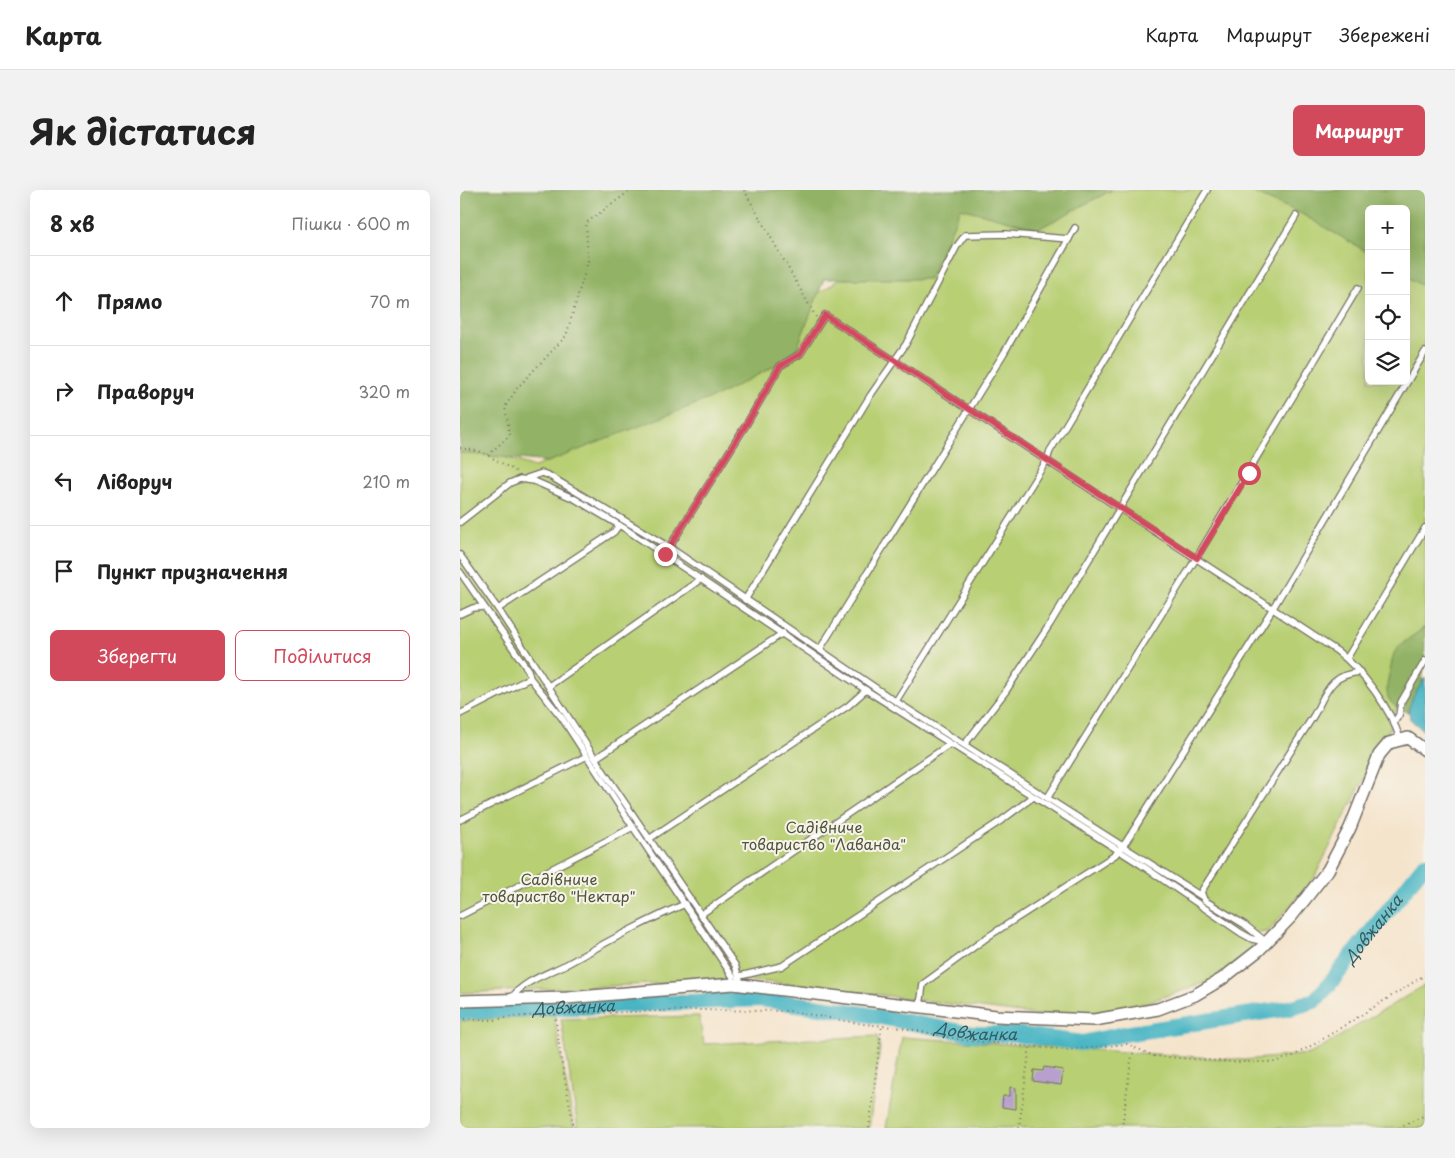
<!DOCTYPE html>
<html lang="uk">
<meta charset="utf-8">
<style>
body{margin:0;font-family:"Playpen Sans",sans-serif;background:#f2f2f2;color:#222}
.controls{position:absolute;right:15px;top:15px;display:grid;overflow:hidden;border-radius:8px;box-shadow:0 5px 20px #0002}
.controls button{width:45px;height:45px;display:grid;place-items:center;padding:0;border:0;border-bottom:1px solid #e0e0e0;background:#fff;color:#222;font:25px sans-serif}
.stop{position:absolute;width:15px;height:15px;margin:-11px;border:4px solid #d1495b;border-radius:50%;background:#fff}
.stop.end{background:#d1495b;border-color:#fff;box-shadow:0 1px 5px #0008}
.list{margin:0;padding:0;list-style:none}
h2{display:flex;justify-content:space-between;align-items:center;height:65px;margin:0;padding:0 20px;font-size:21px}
h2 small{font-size:16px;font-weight:400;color:#767676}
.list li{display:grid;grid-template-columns:32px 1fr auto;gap:15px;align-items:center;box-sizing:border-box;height:90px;padding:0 20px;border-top:1px solid #e0e0e0}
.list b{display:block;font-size:19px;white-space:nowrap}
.list em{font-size:16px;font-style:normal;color:#767676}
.actions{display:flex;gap:10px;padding:15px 20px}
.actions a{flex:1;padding:11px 0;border:1px solid #d1495b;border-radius:8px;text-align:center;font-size:18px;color:#d1495b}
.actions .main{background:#d1495b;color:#fff}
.icon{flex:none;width:28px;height:28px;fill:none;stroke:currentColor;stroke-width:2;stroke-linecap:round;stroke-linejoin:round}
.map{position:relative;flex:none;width:965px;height:938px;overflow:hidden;border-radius:8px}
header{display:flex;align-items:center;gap:30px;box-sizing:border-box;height:70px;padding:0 25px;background:#fff;border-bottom:1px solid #e0e0e0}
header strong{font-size:24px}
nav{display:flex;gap:28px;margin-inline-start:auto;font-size:18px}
.intro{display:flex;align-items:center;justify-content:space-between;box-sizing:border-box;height:120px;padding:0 30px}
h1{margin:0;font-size:35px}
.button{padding:12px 22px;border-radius:8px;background:#d1495b;color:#fff;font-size:18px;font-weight:700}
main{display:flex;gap:30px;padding:0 30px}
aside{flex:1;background:#fff;border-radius:8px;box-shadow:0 5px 20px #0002}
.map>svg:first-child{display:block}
.green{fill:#b8cf73;stroke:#727d4f}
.forest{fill:#92b265;stroke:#5e6e48}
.water{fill:#48b5c4;stroke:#3a7078}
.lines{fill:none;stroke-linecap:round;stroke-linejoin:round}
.river{stroke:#48b5c4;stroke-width:16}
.building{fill:#b7a0ce}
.lane-casing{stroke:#726c63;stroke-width:8}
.street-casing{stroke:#726c63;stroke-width:14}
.path{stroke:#726c63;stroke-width:2;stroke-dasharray:1 4;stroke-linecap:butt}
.lane{stroke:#fff;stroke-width:5.5}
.street{stroke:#fff;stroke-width:11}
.route{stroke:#d1495b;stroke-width:6}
.labels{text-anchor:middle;stroke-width:4;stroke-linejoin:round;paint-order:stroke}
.park-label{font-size:15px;fill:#4e543d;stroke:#f7f3e8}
.water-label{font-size:16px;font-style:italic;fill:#355b61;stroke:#f7f3e8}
</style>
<header>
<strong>Карта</strong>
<nav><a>Карта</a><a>Маршрут</a><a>Збережені</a></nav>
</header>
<div class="intro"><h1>Як дістатися</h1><a class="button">Маршрут</a></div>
<main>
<aside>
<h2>8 хв<small>Пішки · 600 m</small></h2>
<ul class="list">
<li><svg class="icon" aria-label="ahead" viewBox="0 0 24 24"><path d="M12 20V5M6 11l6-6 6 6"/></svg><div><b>Прямо</b></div><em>70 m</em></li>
<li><svg class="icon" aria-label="right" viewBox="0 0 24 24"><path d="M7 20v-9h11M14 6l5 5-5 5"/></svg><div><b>Праворуч</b></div><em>320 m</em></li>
<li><svg class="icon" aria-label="left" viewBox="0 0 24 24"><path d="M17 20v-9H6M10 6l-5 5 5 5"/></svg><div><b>Ліворуч</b></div><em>210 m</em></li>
<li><svg class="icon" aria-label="arrive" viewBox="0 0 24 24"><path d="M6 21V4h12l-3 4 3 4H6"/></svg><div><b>Пункт призначення</b></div></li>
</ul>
<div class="actions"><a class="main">Зберегти</a><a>Поділитися</a></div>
</aside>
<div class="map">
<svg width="965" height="938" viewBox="0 0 965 938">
<rect width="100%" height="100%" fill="#f7f3e8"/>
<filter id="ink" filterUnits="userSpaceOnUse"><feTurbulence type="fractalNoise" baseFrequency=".02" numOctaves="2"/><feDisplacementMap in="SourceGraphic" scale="10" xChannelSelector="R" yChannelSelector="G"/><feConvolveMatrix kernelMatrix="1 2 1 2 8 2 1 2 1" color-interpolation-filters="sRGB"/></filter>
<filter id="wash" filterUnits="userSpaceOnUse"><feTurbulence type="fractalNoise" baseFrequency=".0096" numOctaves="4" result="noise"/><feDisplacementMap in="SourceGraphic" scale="20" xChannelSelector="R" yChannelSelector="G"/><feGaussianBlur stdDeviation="1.12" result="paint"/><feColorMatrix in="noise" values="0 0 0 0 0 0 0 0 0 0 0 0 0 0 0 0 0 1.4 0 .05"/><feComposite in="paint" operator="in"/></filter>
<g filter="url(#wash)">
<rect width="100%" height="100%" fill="#f5e4cc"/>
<g class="green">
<path d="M624 0H820L909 48V191H946V73L965 86V436L930 537 854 688 808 742 788 744 793 759 751 791 661 821 576 825 344 795 276 790 0 803V252L75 277 271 181 333 121 488 14Z"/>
<path d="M965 795V938H426L442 847 784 870 850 864Z"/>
<path d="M94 825 114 938H0V831Z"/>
<path d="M239 826 244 854 417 846 420 858 409 938H118L101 829Z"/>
</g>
<g class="forest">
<path d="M0 0H652L578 39 501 18 469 89H364L334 166 259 205 88 272 0 263Z"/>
<path d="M787 0H965V98L946 86V19H909V63L840 23Z"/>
<path d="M965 437C965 458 965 512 949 522 922 515 925 499 931 477 932 470 933 463 937 459 944 451 956 444 965 437Z"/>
<path d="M187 802C198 802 216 804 221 815 209 820 187 823 176 816L178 810Z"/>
<path d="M167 806 174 812 171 818 156 821 147 818 130 824H106L94 818 90 812 155 808 158 810Z"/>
<path d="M61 813 71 820 67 823 39 828H0V814Z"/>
</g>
<path class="water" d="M965 488V542L950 529 949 518 953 507Z"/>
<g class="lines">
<path class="river" id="s1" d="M0 822 300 809 382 820 513 844H554L622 853 664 844 830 818 854 811 867 797 965 674"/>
</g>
<g id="blocks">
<g class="building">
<path d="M584 877 603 880 601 895 573 891 574 880 583 881Z"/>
<path d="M550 897 556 898V919L542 917 543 906H550Z"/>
</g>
</g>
</g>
<g filter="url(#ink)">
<use href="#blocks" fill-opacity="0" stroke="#726c63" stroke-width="1"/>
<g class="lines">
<g class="lane-casing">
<g id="lane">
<path d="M67 288 82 283 88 285 209 357 429 507 741 706"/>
<path d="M0 332 50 293 60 289 74 291 115 309 164 338 406 500 680 674 781 743 792 749 806 752"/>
<path d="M205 364 286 235 320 176 340 164 365 125 877 461C902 480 931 519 940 549"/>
<path d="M0 365 38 419 146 585 275 775 281 794"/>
<path d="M0 382 68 480 70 488 102 528 173 637 0 726"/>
<path d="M285 410 410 206 446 154 497 56 505 45 546 44 609 49"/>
<path d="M38 419 154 342 159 335"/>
<path d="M0 424 13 418 23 417"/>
<path d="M360 459 544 163 615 38"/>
<path d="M887 468 965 338"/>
<path d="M89 496 241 389"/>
<path d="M436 511 587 270 590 261 747 0"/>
<path d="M0 524 70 488"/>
<path d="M935 531 939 525 941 512 965 471"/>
<path d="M505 554 546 501 590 434 836 26"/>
<path d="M136 568 323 443"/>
<path d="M588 607 737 367 898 98"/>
<path d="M0 630 125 567"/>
<path d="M173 637 273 787V794"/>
<path d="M189 649 388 516 406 500"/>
<path d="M240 725 490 554"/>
<path d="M805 751 785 735 744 710 741 702 854 525C867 501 870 485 900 482"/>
<path d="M280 786 322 776 542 630 573 607"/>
<path d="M51 809C62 791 90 783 109 773 147 752 185 731 225 714"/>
<path d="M460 816 463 794 529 746 655 665 666 652 813 418 965 162"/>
</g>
</g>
<g class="street-casing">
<path id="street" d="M0 811 107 808 273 794 536 826 634 830 698 819 735 805 762 789 799 760 831 727 868 680 890 638 919 565 929 553 948 548 965 560"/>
</g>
<g class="path">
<path d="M284 0 356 127"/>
<path d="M0 258 22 262 57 282"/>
<path d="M28 265 50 245 45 217 58 197 106 146 128 71 126 33 171 0"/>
<path d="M95 824 101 868 114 938"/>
<path d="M0 829 35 830 50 827 100 824 234 820 330 821 403 834 444 838 503 850 607 860 667 854 694 866 771 872H814L833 866 858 852 965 785"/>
<path d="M409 938 422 835"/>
<path d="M559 938 570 856"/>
<path d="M662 938 671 870 675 859"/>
<path d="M939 938 965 925"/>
</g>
<use href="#lane" class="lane"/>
<use href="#street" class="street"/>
</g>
</g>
<g class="lines" filter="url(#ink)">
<path class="route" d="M205 364 286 235 320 176 340 164 365 125 737 368 789 283"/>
</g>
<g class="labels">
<g class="park-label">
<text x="364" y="643">Садівниче<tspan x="364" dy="17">товариство "Лаванда"</tspan></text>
<text x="99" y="695">Садівниче<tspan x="99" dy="17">товариство "Нектар"</tspan></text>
</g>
<g class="water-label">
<text dy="6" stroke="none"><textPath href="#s1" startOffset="955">Довжанка</textPath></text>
<text dy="6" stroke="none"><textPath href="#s1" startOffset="114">Довжанка</textPath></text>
<text dy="6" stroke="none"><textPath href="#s1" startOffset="519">Довжанка</textPath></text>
</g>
</g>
</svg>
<div class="controls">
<button>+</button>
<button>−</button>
<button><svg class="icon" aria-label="locate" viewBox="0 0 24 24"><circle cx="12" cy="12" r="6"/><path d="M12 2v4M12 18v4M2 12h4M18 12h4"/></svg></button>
<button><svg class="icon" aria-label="layers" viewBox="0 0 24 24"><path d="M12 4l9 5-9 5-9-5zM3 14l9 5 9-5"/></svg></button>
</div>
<div class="stop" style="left:789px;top:283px"></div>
<div class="stop end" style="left:205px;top:364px"></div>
</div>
</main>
